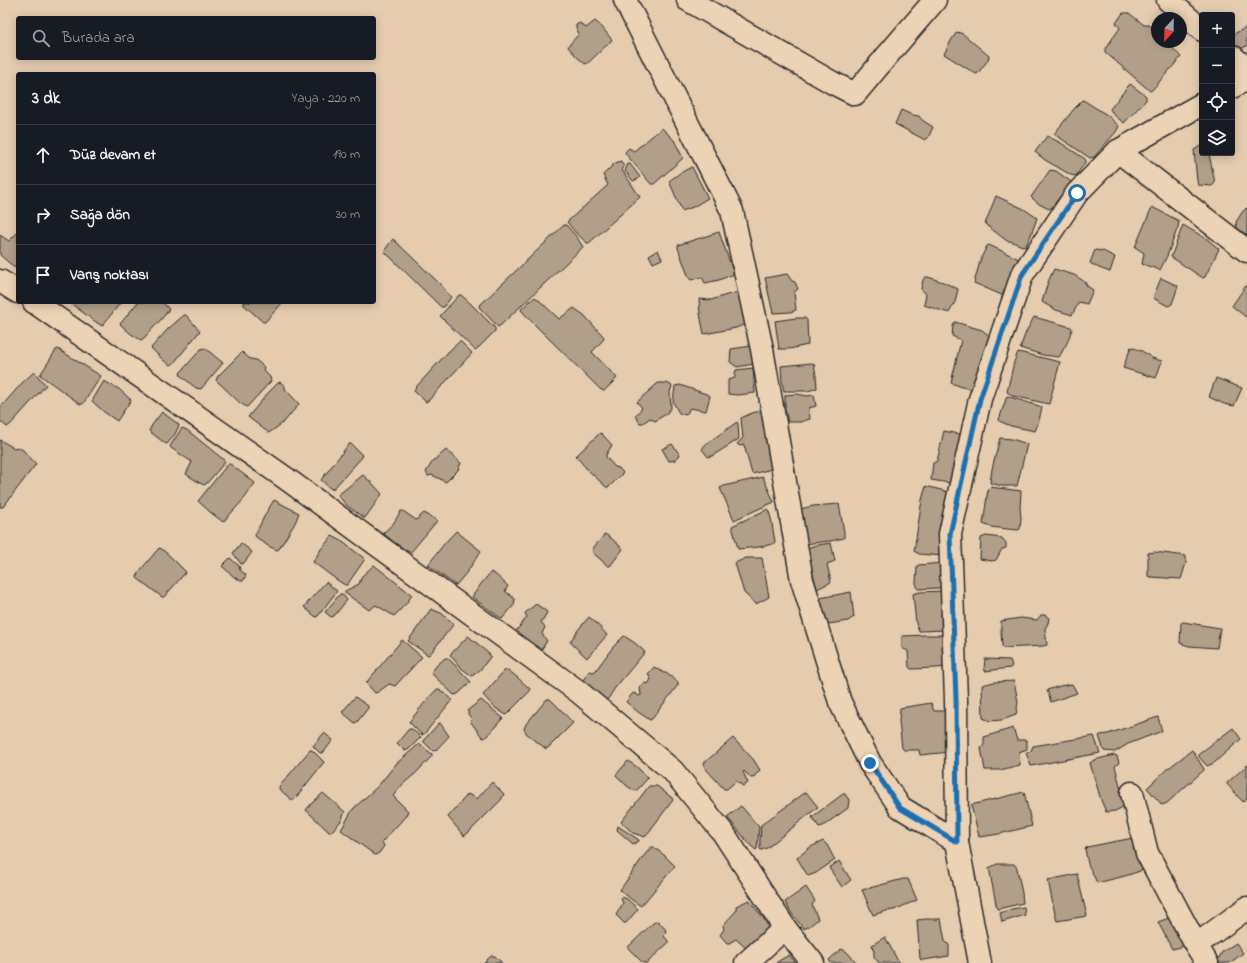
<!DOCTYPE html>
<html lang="tr">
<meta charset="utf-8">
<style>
body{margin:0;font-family:"Indie Flower",sans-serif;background:#20242c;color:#f1f3f6}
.controls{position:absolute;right:12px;top:12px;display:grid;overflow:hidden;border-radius:4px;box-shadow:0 2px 10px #0003}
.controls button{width:36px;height:36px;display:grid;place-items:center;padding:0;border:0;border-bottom:1px solid #363941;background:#171b24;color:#f1f3f6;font:20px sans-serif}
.compass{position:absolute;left:1151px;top:12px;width:36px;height:36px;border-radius:50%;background:#171b24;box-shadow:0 2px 10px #0003;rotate:202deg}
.stop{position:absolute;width:12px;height:12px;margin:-9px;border:3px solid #1f6fb2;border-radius:50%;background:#fff}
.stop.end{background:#1f6fb2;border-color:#fff;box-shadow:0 1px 4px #0008}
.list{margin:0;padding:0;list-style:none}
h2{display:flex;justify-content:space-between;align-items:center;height:52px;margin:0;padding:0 16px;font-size:17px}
h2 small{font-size:13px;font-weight:400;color:#9ea1a6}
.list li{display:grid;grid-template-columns:26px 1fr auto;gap:12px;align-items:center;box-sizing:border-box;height:60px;padding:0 16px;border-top:1px solid #363941}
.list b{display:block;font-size:15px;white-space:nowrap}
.list em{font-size:13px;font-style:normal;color:#9ea1a6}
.icon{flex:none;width:22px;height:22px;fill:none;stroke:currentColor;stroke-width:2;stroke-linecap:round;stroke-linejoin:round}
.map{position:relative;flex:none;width:1247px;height:963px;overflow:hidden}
.search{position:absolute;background:#171b24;box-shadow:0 2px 10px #0003;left:16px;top:16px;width:360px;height:44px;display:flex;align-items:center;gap:10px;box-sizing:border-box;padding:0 14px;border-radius:4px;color:#9ea1a6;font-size:15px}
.panel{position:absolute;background:#171b24;box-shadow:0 2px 10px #0003;left:16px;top:72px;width:360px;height:232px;border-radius:4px}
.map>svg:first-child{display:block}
.building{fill:#b19f8a;stroke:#2b2b2b}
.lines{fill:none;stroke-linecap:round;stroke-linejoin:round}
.street-casing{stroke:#2b2b2b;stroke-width:25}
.secondary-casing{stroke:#2b2b2b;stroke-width:25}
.street{stroke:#edd3b5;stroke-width:22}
.secondary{stroke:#edd3b5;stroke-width:22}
.route{stroke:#1f6fb2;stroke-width:5}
</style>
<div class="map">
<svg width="1247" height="963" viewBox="0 0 1247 963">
<rect width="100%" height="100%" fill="#e5ccaf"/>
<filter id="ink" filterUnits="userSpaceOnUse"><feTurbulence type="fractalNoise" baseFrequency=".025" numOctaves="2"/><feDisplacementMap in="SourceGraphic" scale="8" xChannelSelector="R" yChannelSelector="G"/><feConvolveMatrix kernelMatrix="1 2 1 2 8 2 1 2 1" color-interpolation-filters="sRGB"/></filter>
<g filter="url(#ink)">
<g class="building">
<path d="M1123 13H1129L1144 25H1149L1157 32V42H1167L1181 57 1152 90 1150 91 1105 52V49L1120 28 1116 23Z"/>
<path d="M595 21 602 27 612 40 588 63 585 64 577 57 568 47 569 45 579 34 576 28V25L580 23 586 28Z"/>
<path d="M1247 27V46L1235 51 1232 49V35Z"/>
<path d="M957 32 963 34 989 56 988 60 978 73 976 74 944 54 952 39Z"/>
<path d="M1130 84 1146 96V100L1124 123 1113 114 1110 109Z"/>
<path d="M1083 100 1107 115 1119 126 1116 132 1094 157 1090 158 1054 134 1074 109Z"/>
<path d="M901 110 912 115 919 116 922 120 933 127 928 138 925 140 895 124Z"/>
<path d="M662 128 674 140 683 158 654 184H651L626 154 625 152 629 148 634 151Z"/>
<path d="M1047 136 1061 143 1085 159 1086 161 1076 176 1071 175 1045 160 1035 152Z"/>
<path d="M1202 145V153H1208L1209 154 1215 183 1212 186 1198 185 1197 181 1194 150Z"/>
<path d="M621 161 624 167 622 170 640 197 589 243H587L576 233 567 222 608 185 603 175 615 163Z"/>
<path d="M628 164H630L640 177 638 179 633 181 625 171Z"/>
<path d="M692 167 708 198 693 207 682 211 669 181 680 173Z"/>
<path d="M1050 170 1056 171 1070 181 1071 183 1051 208 1049 209 1039 204 1031 197Z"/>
<path d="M996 196 1024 209 1037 218 1031 235 1025 247 1010 241H1007L985 224Z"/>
<path d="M1152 207 1179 221 1178 227 1167 256 1160 270 1142 264 1144 253 1135 247Z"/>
<path d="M1247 208V235L1237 228 1236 222 1243 211Z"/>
<path d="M564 225H566L576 236 583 247 501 325 498 327 479 307V306Z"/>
<path d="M1183 225 1207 239 1219 249 1205 277 1203 278 1171 257Z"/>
<path d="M18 232V267L15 268 0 255V235L9 241Z"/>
<path d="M719 232 734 274 719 280 705 283 702 277 691 280 689 278 678 248V245Z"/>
<path d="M393 239 440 284 451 297 444 307H441L384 251Z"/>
<path d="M989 245 1023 261 1004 296 974 283 981 258 987 246Z"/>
<path d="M658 250 662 259 653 263 649 255Z"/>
<path d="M1095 250 1103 251 1115 257 1110 272 1099 268 1090 263Z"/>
<path d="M1054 269 1074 275 1085 282 1087 286 1093 290 1087 304 1079 302 1072 315 1056 310 1042 302 1048 282Z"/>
<path d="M787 274 792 281 795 282 798 289 794 292 796 310 791 312 773 313 765 278Z"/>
<path d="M925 277H928L943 282 958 289 955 302 949 313 924 305 926 294 921 289 923 280Z"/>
<path d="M1161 278 1178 286 1172 304 1168 306 1153 298Z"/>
<path d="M1247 284V318L1232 306Z"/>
<path d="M740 292 748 323 736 328 704 334 700 314 699 299 711 300 730 294Z"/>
<path d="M459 295H461L470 303 495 328V331L479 347 475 350 440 316Z"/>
<path d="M535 297 540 301 559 319 574 308 584 315 604 337 603 340 592 352 617 378 604 391 600 389 532 322 521 310 522 308Z"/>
<path d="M69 302H121L102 326 93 320Z"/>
<path d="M138 302H162L169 309 165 315 144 338 141 340 131 334 120 324Z"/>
<path d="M244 302H283L265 322H263L244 305Z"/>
<path d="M184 315H186L200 331 173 364 170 365 163 360 151 348 167 330Z"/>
<path d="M1034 317 1071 327 1072 329 1067 343 1059 357 1043 355 1020 348 1026 332Z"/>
<path d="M796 318H805L807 320 808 345 789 349H779L775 321Z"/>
<path d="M955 322 982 330 990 336 974 390 962 387 951 383 961 340 952 336 953 326Z"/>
<path d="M460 341 472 353 429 400 426 402 414 391 416 387 448 352Z"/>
<path d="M752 346 754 364 737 367 730 362 731 349Z"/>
<path d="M1131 347 1142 351 1152 358 1162 361 1156 378 1123 368Z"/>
<path d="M205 348 223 363 201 389 196 388 181 376 180 373 201 349Z"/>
<path d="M58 349 101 376 83 404H80L40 375 56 350Z"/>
<path d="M242 352 250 359 256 360 264 367 263 370 270 377 271 381 247 407 240 403 216 380 218 376Z"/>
<path d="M1018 352 1060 362 1049 404 1013 396 1007 392 1014 362Z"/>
<path d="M812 363 814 364 816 375 817 388 808 391H784L782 382 781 366Z"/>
<path d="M753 368 755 393 738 395 728 394V380L735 378V373L736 370Z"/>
<path d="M34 372 46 385 11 424 7 427 0 421V408L22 383Z"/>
<path d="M1216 378 1242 388 1234 406 1224 404 1209 397Z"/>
<path d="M104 381 119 389 131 400 117 421 104 412 92 401Z"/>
<path d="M280 382 285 386V389L299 404 284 422 269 433 248 417 268 393 278 383Z"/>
<path d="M658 383H667L672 386 670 392 671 408 666 414 655 421 650 418 643 423H640L635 416 642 408 637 402Z"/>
<path d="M680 385 709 395 710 396 706 411 690 408 686 415 679 413 673 402 675 386Z"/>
<path d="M797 394 807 396 814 395 816 406 809 408 810 419 800 422H788L785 410V395Z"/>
<path d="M1007 396 1042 407 1039 421 1035 431 1011 426 999 421V420Z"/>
<path d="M764 410 776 468 752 474 744 445 740 446 737 444 743 438 741 418 752 413Z"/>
<path d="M162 412 178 424 179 426 175 434 168 443 166 444 149 431 152 425Z"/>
<path d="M737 422 738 424 739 439 712 456 708 457 702 449 706 444Z"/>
<path d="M182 428 187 430 224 460 225 462 207 483 204 485 198 482 186 474 192 462 171 448 170 446Z"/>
<path d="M944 431 964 435 956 484 931 480 933 463 937 461Z"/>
<path d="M600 433 602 434 612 445 606 455V457L615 467 619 468 623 473 609 487H606L586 468 576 456Z"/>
<path d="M1000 438 1012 439 1027 444 1017 486H1002L990 483 992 469Z"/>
<path d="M0 440 14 448 17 447 23 450 36 464 3 507H0Z"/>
<path d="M349 444H351L363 456 334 488 331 489 321 480Z"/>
<path d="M672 444 680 455 675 460 669 461 662 449Z"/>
<path d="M446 450 461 463 458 470 446 482 432 475 428 476 426 472 433 461Z"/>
<path d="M228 464H230L255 483 244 499 223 522 210 512 198 501Z"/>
<path d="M363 475 373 484 382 494 365 518H364L346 505 338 495Z"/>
<path d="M763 477 774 502 734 520 720 488 724 486Z"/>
<path d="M926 486 952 493 943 556 919 554 914 551 922 500Z"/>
<path d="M990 487 1021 491 1020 508 1021 518 1020 529 1018 530 1008 529 991 527 983 524 988 489Z"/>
<path d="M274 500 299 513 295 523 279 549 277 550 268 546 256 537 255 535 266 513Z"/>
<path d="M839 504 844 532V538L830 541 804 544 800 509 813 506Z"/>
<path d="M768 509 771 518 775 542 773 544 759 547 738 549 732 526Z"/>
<path d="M401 511H403L416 520 424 513 437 520V521L411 552H409L395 543 383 533 393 524Z"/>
<path d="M456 531 481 551 467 572 456 585H455L428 565 444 544Z"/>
<path d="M605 534 611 538 623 549 610 566H608L592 552 594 547Z"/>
<path d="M332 536 340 540 365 559 347 585H345L337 580 313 562 321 549Z"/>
<path d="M986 536 1002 538 1006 543V548L1002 549 996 560 992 561 980 559 981 538Z"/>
<path d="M241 543 252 552 244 563 241 564 233 553Z"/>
<path d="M831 543 835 561 827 564 831 582 817 589 806 548 817 545Z"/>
<path d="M159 548 162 549 174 560 186 572 164 597H162L137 578 138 573Z"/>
<path d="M1155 552 1186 556V563L1181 579 1151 577 1148 576V553Z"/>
<path d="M230 558 239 566 240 570 246 575 243 581H241L234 577 222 566Z"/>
<path d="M746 558H762L769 597 756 604 744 593 735 563Z"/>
<path d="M944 563 945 587 938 588 918 589 916 583 917 566 918 565Z"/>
<path d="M374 565 412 595 405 605 394 616 376 605 369 610 345 593V591L359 584 362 576Z"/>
<path d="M491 572 496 575 508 586 505 591 515 599 514 605 502 619 472 597 481 584Z"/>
<path d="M326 582 337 591 318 616 316 617 304 607 315 594Z"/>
<path d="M943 591 946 630 919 631 916 624 913 594 920 592Z"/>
<path d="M851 592 854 617 848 621 829 624 823 612 820 598Z"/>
<path d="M340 594H342L347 600 334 616 331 617 325 612Z"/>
<path d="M536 604 546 611 547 613 541 622 545 627 542 634 547 641 541 650 537 651 516 631 527 617 525 613Z"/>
<path d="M431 609 441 613 453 623V625L430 654 428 655 408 641Z"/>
<path d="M1041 615H1045L1049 618 1048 623 1045 629 1047 645 1043 646 1004 648 1002 646 1001 632V621L1021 618 1037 620Z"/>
<path d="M589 617 596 623 607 635 587 658 570 642 578 630Z"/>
<path d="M1183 622 1220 628 1217 648 1189 646 1180 643 1181 623Z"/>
<path d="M927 635H944L945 667 937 668 911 669 909 667 908 651 902 648V636Z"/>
<path d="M468 636 478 644 491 656 480 670 472 676 461 668 450 655Z"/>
<path d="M624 636 635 643 645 652 615 688 606 702 580 685 589 671 594 672 596 670 613 647Z"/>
<path d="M402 640 422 657 395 686 389 684 378 692 375 693 366 683Z"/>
<path d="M445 658H448L471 682 458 694 454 695 431 673 436 666Z"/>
<path d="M985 659 1010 660 1012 666 1010 668 985 671 984 669Z"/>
<path d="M654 667 664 673H666L678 682V685L652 719 650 720 638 712 626 702 632 694 634 693 639 696 641 695 640 688 644 683 648 684 651 679 648 674Z"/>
<path d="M508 670 518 678 530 689V691L506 715 494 707 483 695 504 671Z"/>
<path d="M1014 681 1018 702 1016 715 1002 720 990 721 983 718 982 685 994 682Z"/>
<path d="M1072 684 1077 693 1051 702 1047 690 1060 686Z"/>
<path d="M437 689H439L452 700 425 733 422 735 409 722 426 701Z"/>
<path d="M355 697 368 706V708L358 721 355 723 342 712Z"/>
<path d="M547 699H550L562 711 573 723 549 747 546 749 526 733 524 729 526 724Z"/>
<path d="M481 700 503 718 486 737 483 738 470 721 472 719 468 714V710Z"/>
<path d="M931 703 934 711H947L950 752 920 755 919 750H904L902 748 899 721 900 708Z"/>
<path d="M1158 717 1162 731 1128 744 1115 752 1104 751 1099 736 1100 735 1108 734Z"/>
<path d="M439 723H440L449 736 436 750 433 751 423 741Z"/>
<path d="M1013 728 1017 740H1027V749L1019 752 1020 765 1000 770H985L981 748 984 745V737Z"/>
<path d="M1233 728 1241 739 1214 763 1207 766 1199 757V754Z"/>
<path d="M409 729H412L421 737 409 749 405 751 397 743Z"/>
<path d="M324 733 333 740 323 753H320L313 746Z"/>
<path d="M1094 736 1100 753 1031 766 1026 753 1031 751 1033 746Z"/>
<path d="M733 738 753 759 760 770 753 778H751L744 771 743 772 748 783 743 786 736 781 727 789H724L706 769 704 766V763Z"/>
<path d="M419 744 432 754V756L416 773 403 784 393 796 408 811 405 817 382 842 384 846 379 853 375 855 341 830 353 809 378 786 396 764Z"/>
<path d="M310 750H312L324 762 294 800H292L279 789V787Z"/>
<path d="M1192 750 1204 769V770L1167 803 1162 805 1147 788 1168 768 1170 767Z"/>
<path d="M1114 755 1117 756 1119 763 1115 766 1125 806 1115 811 1106 812 1101 800 1090 763 1094 760Z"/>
<path d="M628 761 637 767 648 778 638 789 635 791 627 786 616 775Z"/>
<path d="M1247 765V799L1243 802 1227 784V783Z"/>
<path d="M492 782 504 794 501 800 468 833 464 836 448 817 468 794 477 799Z"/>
<path d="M649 786H657L672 798 673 800 645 837 633 833 621 822Z"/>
<path d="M806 792 818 807 767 848 761 850 760 849V840L761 825Z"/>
<path d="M1024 792 1032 826 999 834 980 837 979 836 971 805Z"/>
<path d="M323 793 345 812 341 821 331 832H329L306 810 312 803Z"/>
<path d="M843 794H845L849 800 848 808 823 826 819 827 812 817Z"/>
<path d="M741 806 759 827 757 849 756 850 751 846 727 817Z"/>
<path d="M618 826 639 840V841L633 844 617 830Z"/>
<path d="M1133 838 1139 854 1143 870 1125 876 1097 883 1088 864 1085 849 1087 847Z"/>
<path d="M823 841 827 845 835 860 816 873 808 876 797 858 809 848Z"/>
<path d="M652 846 664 855 675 866 641 906 632 900 620 890 643 857Z"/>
<path d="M839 861 851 880 842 887 829 868Z"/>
<path d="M997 864H1014L1017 868 1022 893 1023 903 998 909H997L989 868Z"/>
<path d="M1077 874 1087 916 1057 921 1053 905 1048 880Z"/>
<path d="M903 879H908L917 900 894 910 886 911 873 915 862 890Z"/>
<path d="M806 887 815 901 812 905 818 919 811 925 804 929 792 914 785 902Z"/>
<path d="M622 897 627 899 638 909 626 923H624L616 915 623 903 621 899Z"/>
<path d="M749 900 764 919 770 930 749 951 736 939 729 943H727L720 935 724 929 723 926 725 923 736 911V906Z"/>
<path d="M1024 907 1025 915 1002 922 1000 913 1012 909Z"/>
<path d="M1169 918 1177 931 1184 945 1181 947 1172 949 1158 922Z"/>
<path d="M926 919H941L945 941 949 945V956L923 960 920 959 917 920Z"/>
<path d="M658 921 666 930 664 936 668 941V943L647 963H643L628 948V947L653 923Z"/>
<path d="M885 937 899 963H879L874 957V952L872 945Z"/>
<path d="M1236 943 1243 953 1230 963H1217V962L1222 952Z"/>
<path d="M841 949 846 951 857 963H831L829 960Z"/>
<path d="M789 955 796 963H776L777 962Z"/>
<path d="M491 956H495L502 963H484Z"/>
</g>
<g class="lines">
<g class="street-casing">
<g id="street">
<path d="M625 0 732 211 762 349 802 580 840 702 870 763 900 807 957 842"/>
<path d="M688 0 833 83 855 94 886 57 935 0"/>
<path d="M1168 0 1202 30"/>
<path d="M1232 56 1247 69"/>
<path d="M1118 151 1247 251"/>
<path d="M1132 793 1147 853 1196 945 1207 963"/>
<path d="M1196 945 1247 908"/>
<path d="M746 963 785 928"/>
</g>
</g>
<g class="secondary-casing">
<g id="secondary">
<path d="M1232 87 1247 79"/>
<path d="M0 281 18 292"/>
<path d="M34 302 284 477 579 692 673 771 724 834 785 928 813 963"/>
<path d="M980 963 957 842 956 700 950 534 980 399 1022 275 1077 193 1118 151 1202 104"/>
</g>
</g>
<use href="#street" class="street"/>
<use href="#secondary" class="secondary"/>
</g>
</g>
<g class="lines" filter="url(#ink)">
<path class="route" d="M870 763 900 808 957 842 956 700 950 534 980 399 1022 275 1077 193"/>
</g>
</svg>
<div class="controls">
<button>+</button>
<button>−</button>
<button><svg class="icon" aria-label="locate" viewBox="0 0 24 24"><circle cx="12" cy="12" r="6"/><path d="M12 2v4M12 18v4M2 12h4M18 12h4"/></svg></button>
<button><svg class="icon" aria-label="layers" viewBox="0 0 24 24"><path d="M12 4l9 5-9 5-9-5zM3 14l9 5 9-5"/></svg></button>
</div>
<svg class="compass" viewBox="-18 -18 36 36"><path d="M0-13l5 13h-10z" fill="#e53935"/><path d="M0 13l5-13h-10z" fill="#9ea1a6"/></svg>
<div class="stop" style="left:1077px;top:193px"></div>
<div class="stop end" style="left:870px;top:763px"></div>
<div class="search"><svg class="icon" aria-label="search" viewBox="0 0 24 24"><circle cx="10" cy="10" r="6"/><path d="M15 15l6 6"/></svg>Burada ara</div>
<section class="panel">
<h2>3 dk<small>Yaya · 220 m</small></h2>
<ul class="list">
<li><svg class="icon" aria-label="ahead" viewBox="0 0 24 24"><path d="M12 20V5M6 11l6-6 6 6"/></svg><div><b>Düz devam et</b></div><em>190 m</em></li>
<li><svg class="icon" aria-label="right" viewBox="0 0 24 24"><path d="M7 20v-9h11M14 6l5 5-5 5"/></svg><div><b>Sağa dön</b></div><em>30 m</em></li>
<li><svg class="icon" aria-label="arrive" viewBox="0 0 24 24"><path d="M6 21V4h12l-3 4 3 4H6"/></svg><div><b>Varış noktası</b></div></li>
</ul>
</section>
</div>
